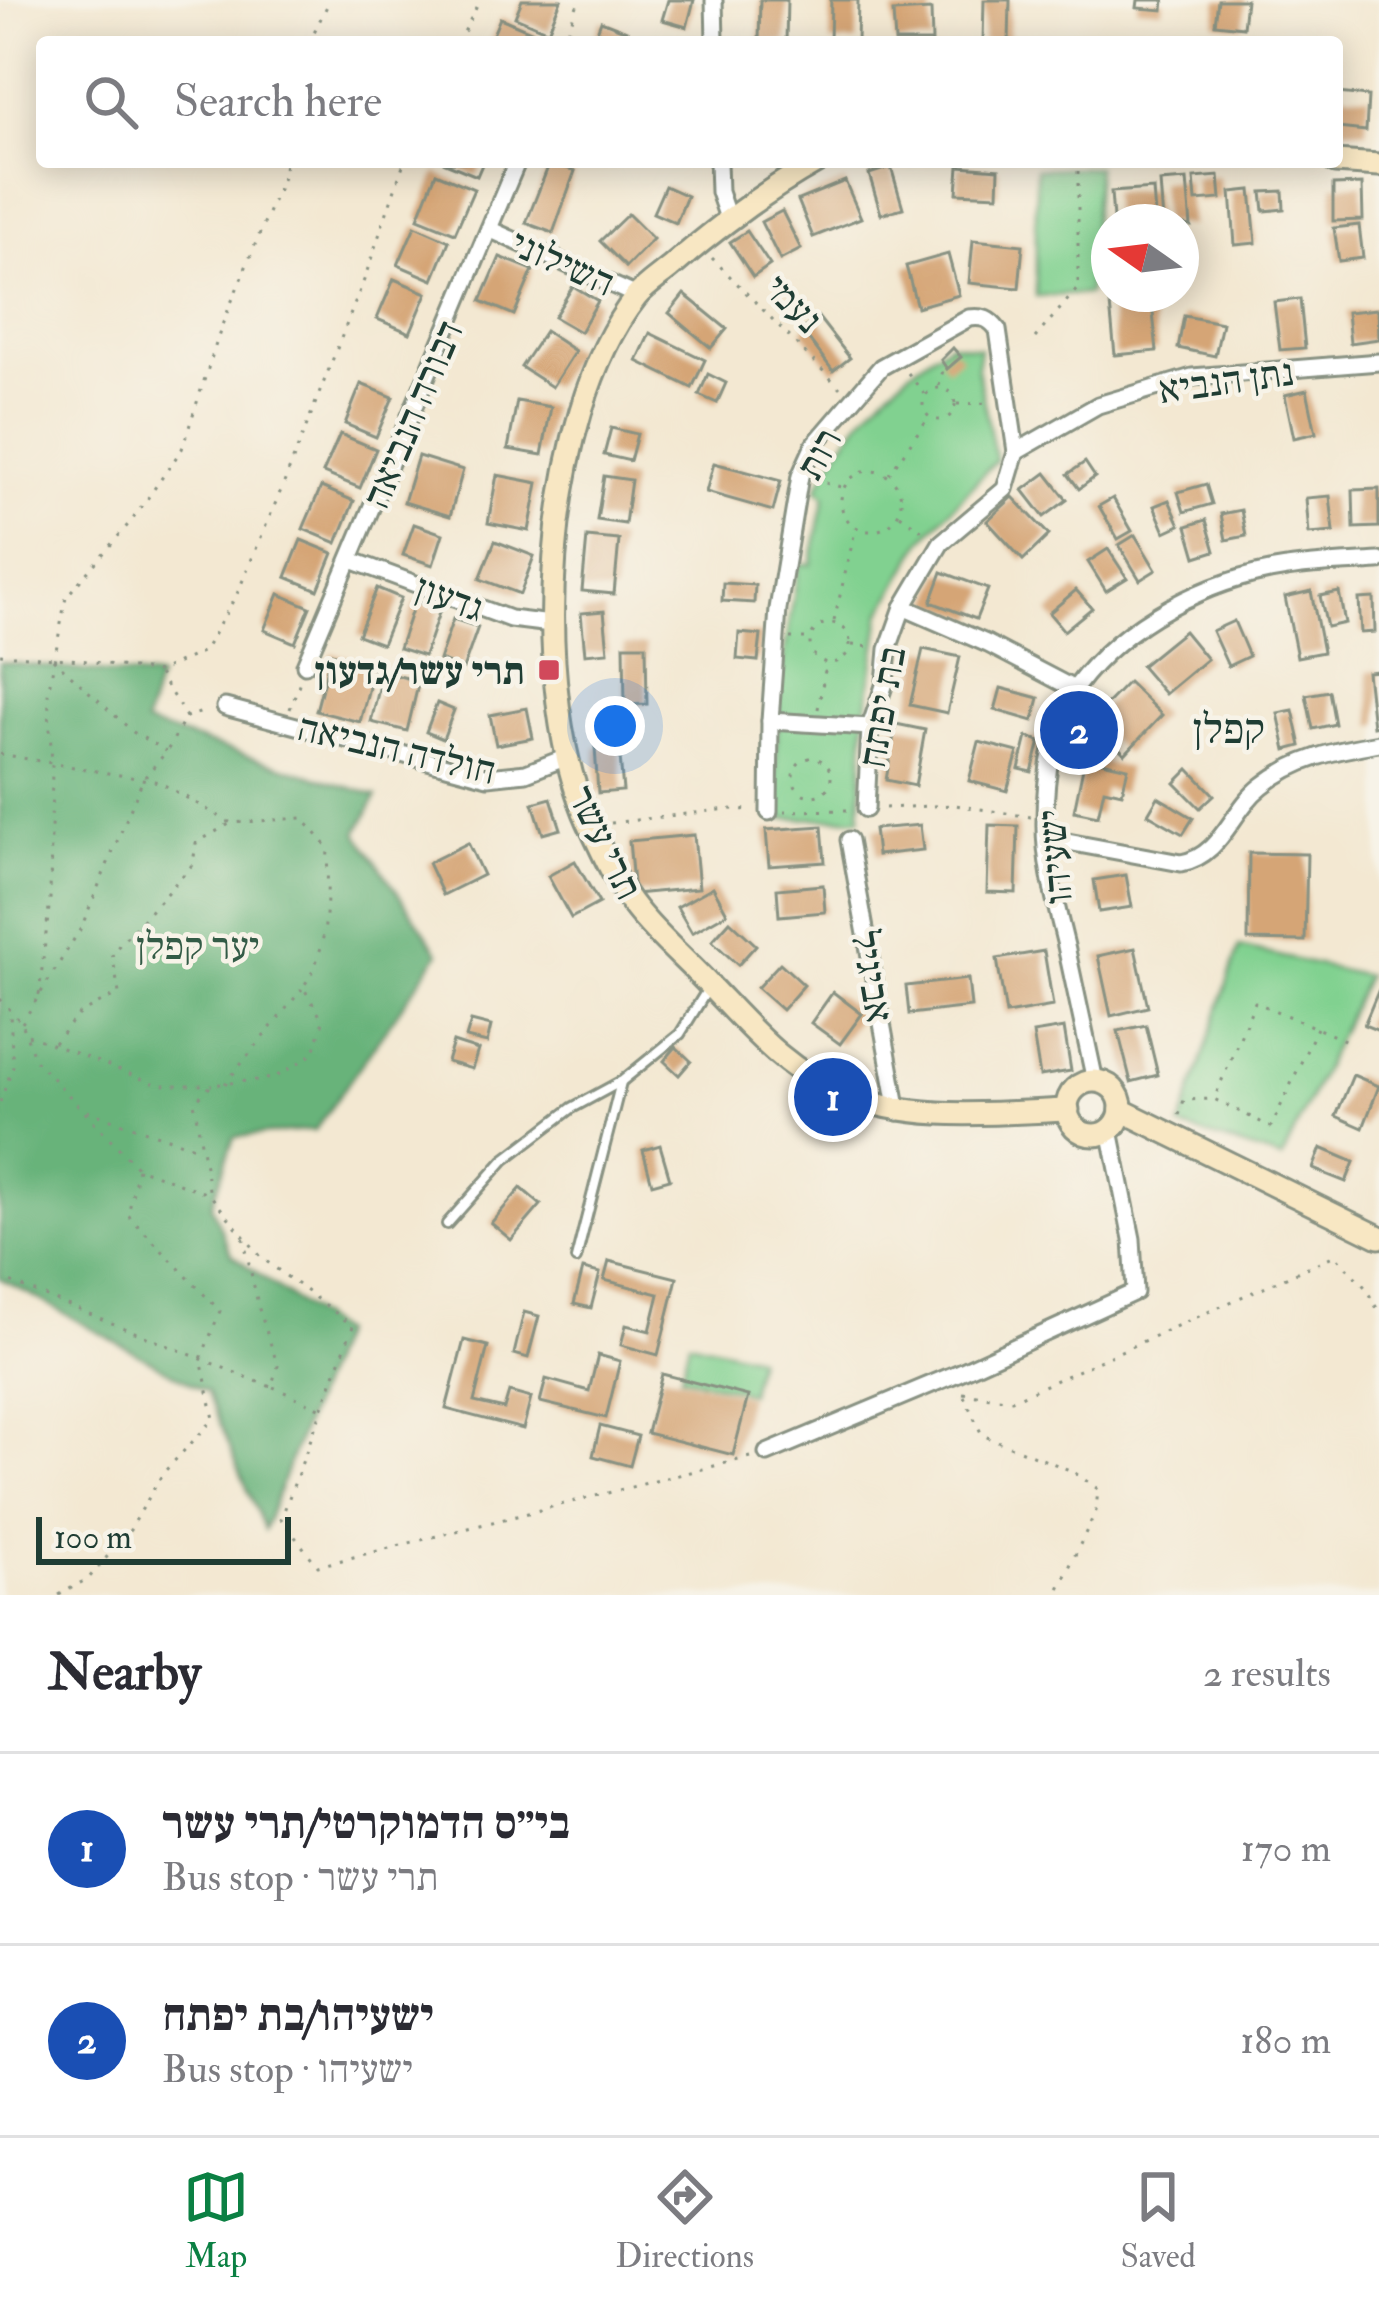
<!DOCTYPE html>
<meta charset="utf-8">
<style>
body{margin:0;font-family:"IM FELL Double Pica","Frank Ruhl Libre",serif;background:#f2f2f3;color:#2b2b33}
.compass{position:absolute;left:1091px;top:204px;width:108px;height:108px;border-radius:50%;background:#fff;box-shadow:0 6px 30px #0003;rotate:284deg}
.scale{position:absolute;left:36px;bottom:30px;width:255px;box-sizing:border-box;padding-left:12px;border:6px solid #1f3d34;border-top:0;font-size:33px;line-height:42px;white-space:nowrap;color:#1f3d34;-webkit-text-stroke:9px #f7f3e8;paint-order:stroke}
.you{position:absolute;left:615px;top:726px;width:42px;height:42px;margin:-30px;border:9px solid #fff;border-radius:50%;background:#1a73e8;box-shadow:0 0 0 18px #1a73e833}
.badge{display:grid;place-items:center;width:78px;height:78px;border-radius:50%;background:#0b8043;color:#fff;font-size:39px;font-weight:700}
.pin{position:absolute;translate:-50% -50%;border:6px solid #fff;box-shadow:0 3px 12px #0006}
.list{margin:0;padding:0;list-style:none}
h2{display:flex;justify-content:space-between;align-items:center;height:156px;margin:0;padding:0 48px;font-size:51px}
h2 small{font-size:39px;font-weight:400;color:#7c7c81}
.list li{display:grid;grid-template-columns:78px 1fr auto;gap:36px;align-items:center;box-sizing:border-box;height:192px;padding:0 48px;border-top:3px solid #e1e1e2}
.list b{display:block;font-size:45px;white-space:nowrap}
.list p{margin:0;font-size:39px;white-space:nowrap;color:#7c7c81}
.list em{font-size:39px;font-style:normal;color:#7c7c81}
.icon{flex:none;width:66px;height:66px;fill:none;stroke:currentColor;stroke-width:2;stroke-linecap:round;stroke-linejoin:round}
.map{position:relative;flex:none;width:1379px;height:1595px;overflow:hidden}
.search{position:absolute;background:#fff;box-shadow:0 6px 30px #0003;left:36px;right:36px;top:36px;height:132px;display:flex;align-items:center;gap:30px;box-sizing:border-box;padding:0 42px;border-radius:12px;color:#7c7c81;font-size:45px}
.sheet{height:540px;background:#fff}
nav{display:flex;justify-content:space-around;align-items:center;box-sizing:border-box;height:168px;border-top:3px solid #e1e1e2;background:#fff;font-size:33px;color:#7c7c81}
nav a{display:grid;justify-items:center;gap:6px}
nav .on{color:#0b8043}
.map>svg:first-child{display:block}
.green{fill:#81d190;stroke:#508762;stroke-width:3}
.forest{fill:#68b37a;stroke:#447857;stroke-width:3}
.building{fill:#d5a576}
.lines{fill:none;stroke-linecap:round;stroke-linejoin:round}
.lane-casing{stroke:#899283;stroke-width:14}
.street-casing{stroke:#899283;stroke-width:21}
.secondary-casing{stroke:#899283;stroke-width:27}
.path{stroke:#899283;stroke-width:3;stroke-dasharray:3 9;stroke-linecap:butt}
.lane{stroke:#fff;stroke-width:8}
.street{stroke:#fff;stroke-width:15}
.secondary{stroke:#f8e7c3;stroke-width:21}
.poi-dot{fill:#d1495b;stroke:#f7f3e8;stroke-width:4.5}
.labels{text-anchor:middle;stroke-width:9;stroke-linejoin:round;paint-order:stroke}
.street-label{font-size:39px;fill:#1f3d34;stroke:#f7f3e8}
.poi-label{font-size:39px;font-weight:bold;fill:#1f3d34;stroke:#f7f3e8;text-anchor:end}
.park-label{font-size:39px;fill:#335b46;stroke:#f7f3e8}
.neighbourhood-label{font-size:42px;fill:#1f3d34;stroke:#f7f3e8}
</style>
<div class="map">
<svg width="1379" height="1595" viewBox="0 0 1379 1595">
<rect width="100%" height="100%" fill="#f7f3e8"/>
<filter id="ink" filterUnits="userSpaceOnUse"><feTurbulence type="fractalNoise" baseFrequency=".00833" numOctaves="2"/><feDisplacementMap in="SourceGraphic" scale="24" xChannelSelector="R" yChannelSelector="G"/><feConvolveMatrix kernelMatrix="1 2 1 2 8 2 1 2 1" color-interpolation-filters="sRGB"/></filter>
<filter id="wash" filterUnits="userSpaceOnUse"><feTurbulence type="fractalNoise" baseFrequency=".004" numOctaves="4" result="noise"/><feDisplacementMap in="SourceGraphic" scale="48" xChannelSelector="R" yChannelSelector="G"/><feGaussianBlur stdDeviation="2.7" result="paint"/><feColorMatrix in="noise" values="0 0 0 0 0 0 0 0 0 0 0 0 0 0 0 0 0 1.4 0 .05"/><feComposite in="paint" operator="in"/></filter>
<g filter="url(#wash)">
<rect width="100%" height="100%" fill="#f3e8d2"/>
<g class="green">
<path d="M1097 167 1088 294 1036 296V169Z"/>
<path d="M950 343 980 348 977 368 996 460 922 541 881 614 865 719 860 818 774 819 779 688 799 564H811L825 496 817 489C849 426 890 380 950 343Z"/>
<path d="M1239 947 1366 976 1282 1159 1180 1127Z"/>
<path d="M689 1341 757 1357 749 1393 681 1376Z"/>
</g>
<path class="forest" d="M0 662 158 678 145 724 377 796 357 833 439 953 315 1130 234 1137 211 1205 231 1254 339 1333 264 1529 207 1392 0 1278Z"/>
<g id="blocks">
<g class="building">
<path d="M522 0H561L548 31 515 17Z"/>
<path d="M668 0H694L687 27 662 20Z"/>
<path d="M760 0H787L786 42H759Z"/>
<path d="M831 0H858L857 42H830Z"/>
<path d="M984 0H1010L1009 42H983Z"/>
<path d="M1138 0H1164L1163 10 1137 8Z"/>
<path d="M1218 0H1246L1243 27 1215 24Z"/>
<path d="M931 10 932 42H895L893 12Z"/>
<path d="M500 18 538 34 535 42H490Z"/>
<path d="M601 21 627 31 623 42H593Z"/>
<path d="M1337 93 1368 96 1366 131 1337 128Z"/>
<path d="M443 162H483L477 176Z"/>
<path d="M550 162 575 171 553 233 526 223Z"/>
<path d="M959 166 999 169 998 195 957 193Z"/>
<path d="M891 167 903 208 881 214 869 174Z"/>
<path d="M436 173 474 189 455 233 418 218Z"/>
<path d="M1219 176 1221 199 1196 201 1194 178Z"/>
<path d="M1187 180 1191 226 1163 222 1160 182Z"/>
<path d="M845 181 861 218 813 237 798 200Z"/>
<path d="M1362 184 1363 220 1333 221V185Z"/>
<path d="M665 186 687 196 676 223 653 213Z"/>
<path d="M1153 189 1155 216 1113 219 1111 192Z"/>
<path d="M1251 190 1256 243 1235 245 1231 192Z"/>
<path d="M1283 191 1284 209 1264 211 1262 192Z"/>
<path d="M782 211 801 249 780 260 761 222Z"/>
<path d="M628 214 653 239 626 267 600 241Z"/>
<path d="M1359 225 1363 258 1339 261 1334 228Z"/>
<path d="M415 226 449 241 433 280 398 265Z"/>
<path d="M747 231 770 265 753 277 730 242Z"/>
<path d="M973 240 1023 245 1019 288 969 283Z"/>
<path d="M948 254 959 295 917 307 906 266Z"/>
<path d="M500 257 533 270 514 315 481 301Z"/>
<path d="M394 279 427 293 410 333 377 319Z"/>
<path d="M573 286 598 301 580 332 554 317Z"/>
<path d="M684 294 727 329 711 348 669 313Z"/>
<path d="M1109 294H1151L1157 351 1115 355Z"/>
<path d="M1300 299 1305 348 1280 350 1274 302Z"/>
<path d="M1378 309 1379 339 1350 343 1347 312Z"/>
<path d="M1184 316 1222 323 1215 356 1178 348Z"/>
<path d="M818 317 850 358 833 371 802 330Z"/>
<path d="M545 331 575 351 552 387 521 367Z"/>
<path d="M650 333 705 360 692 388 637 361Z"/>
<path d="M953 348 961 357 947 369 941 360Z"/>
<path d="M708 374 726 383 717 403 699 395Z"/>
<path d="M361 384 393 397 376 437 345 424Z"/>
<path d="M1307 390 1316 433 1294 438 1285 395Z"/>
<path d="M517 401 551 407 542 455 508 449Z"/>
<path d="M611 428 637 434 630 461 604 455Z"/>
<path d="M340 434 376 449 360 488 323 473Z"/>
<path d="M418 456 463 470 450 516 404 502Z"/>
<path d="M1085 462 1095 477 1079 489 1068 474Z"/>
<path d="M714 463 781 481 773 511 706 492Z"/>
<path d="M1046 473 1067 500 1044 517 1023 490Z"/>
<path d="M497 475 538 483 529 531 488 523Z"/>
<path d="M604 476 631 480 625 524 597 520Z"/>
<path d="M1206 484 1212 504 1184 512 1178 492Z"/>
<path d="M321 487 354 501 337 543 303 529Z"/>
<path d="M1379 489V527L1354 528 1353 490Z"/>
<path d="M1330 496 1334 532 1309 534 1306 498Z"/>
<path d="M1013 497 1049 535 1023 560 987 521Z"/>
<path d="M1113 498 1132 531 1118 539 1099 506Z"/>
<path d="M1169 500 1180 525 1165 532 1154 506Z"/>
<path d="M1241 510 1246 536 1226 540 1221 514Z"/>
<path d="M1206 520 1215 551 1196 557 1187 526Z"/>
<path d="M414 524 443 534 433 565 403 555Z"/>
<path d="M1135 535 1156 570 1140 580 1119 545Z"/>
<path d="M587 537 619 540 614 594 582 591Z"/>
<path d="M301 540 333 553 318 590 286 577Z"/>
<path d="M495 541 534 556 520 594 480 579Z"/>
<path d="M1108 549 1127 578 1106 591 1088 562Z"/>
<path d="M942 572 988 589 976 619 931 602Z"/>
<path d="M723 583 755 585 754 603 722 601Z"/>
<path d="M377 588 401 598 382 644 358 635Z"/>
<path d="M1076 590 1092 608 1064 631 1049 613Z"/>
<path d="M1311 591 1323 652 1297 657 1285 597Z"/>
<path d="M1339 592 1345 623 1327 627 1320 596Z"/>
<path d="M279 594 310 607 295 643 264 630Z"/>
<path d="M1374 598 1375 632 1361 633 1359 599Z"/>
<path d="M415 601 440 610 424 656 399 648Z"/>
<path d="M604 611 608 652 585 654 581 613Z"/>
<path d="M453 619 478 627 463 669 439 660Z"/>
<path d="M1234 621 1249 656 1228 666 1212 631Z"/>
<path d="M1184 631 1207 659 1165 694 1141 666Z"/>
<path d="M739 633 761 635 758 661 737 659Z"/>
<path d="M624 645H646L647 704 625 705Z"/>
<path d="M923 649 960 657 947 713 910 705Z"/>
<path d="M331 653 375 664 360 722 316 711Z"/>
<path d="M1379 671V725L1373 726 1367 672Z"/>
<path d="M383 672 419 681 407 731 371 722Z"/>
<path d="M1128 682 1162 715 1125 754 1091 720Z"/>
<path d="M1001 688 1039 698 1033 721 995 710Z"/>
<path d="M1329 691 1335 724 1313 729 1306 695Z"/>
<path d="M437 703 454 710 443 739 426 732Z"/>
<path d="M527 708 533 738 496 745 490 715Z"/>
<path d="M1293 710 1301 746 1286 750 1278 713Z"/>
<path d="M896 724 925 730 915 786 886 780Z"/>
<path d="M1027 737 1040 741 1032 772 1019 769Z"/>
<path d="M979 742 1018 752 1007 791 969 781Z"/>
<path d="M619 745 623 791 598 793 595 747Z"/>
<path d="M1085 758 1128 768 1122 793 1104 789 1098 816 1074 811Z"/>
<path d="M1189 769 1214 795 1200 808 1175 783Z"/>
<path d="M1158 797 1193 818 1183 834 1148 814Z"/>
<path d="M551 798 561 829 543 834 533 803Z"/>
<path d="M920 825 923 850 877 855 874 829Z"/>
<path d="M989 825 1018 826 1016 893 987 892Z"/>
<path d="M822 826 825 862 769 866 766 830Z"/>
<path d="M694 835 699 888 634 894 629 841Z"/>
<path d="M468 843 483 875 443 895 428 863Z"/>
<path d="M1249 853 1307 854 1305 941 1248 940Z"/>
<path d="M575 861 599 903 571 918 548 876Z"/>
<path d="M1126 875 1132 907 1099 912 1094 880Z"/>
<path d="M823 885 825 912 779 916 777 889Z"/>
<path d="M713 887 727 913 692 933 677 907Z"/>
<path d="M730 921 756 945 738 965 712 941Z"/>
<path d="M1135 948 1148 1007 1111 1016 1098 956Z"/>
<path d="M1044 951 1053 1006 1006 1014 997 959Z"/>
<path d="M780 963 804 985 782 1010 757 988Z"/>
<path d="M968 979 971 1007 909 1014 906 986Z"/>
<path d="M1379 989V1031L1364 1025Z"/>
<path d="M833 992 862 1014 840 1044 811 1023Z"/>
<path d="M471 1021 491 1026 487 1043 466 1038Z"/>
<path d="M1146 1025 1158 1075 1131 1082 1118 1031Z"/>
<path d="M1064 1028 1071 1071 1040 1076 1033 1033Z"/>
<path d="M453 1042 478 1050 472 1069 447 1062Z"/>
<path d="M676 1047 691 1061 679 1075 664 1061Z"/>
<path d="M1353 1075 1379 1086 1363 1128 1336 1116Z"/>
<path d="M660 1145 670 1179 652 1184 643 1150Z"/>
<path d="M1321 1148 1354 1162 1346 1182 1313 1169Z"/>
<path d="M521 1188 541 1205 511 1240 491 1223Z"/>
<path d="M609 1261 677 1278 658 1355 621 1345 626 1325 650 1331 659 1294 604 1280Z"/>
<path d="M583 1269 600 1273 591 1308 574 1304Z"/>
<path d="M524 1312 539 1316 528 1358 514 1354Z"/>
<path d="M464 1340 488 1346 474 1402 504 1409 509 1392 531 1398 523 1429 446 1409Z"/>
<path d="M598 1355 620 1361 606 1418 540 1402 546 1379 589 1391Z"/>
<path d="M662 1374 748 1396 733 1455 647 1433Z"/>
<path d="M600 1426 638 1436 630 1466 593 1456Z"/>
</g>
</g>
</g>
<g filter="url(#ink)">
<use href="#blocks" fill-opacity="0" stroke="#899283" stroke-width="3"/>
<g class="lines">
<g class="lane-casing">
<g id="lane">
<path d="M447 1224 504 1160 572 1108 622 1081 680 1034 709 987"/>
<path d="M576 1259 621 1082"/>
</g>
</g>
<g class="street-casing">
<g id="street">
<path d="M714 0 715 42"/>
<path d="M718 162 719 192 729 221"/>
<path d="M489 229 637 296"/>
<path d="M1016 452 1098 405 1192 377 1379 362"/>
<path d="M351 560 510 619 551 624"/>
<path d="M903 607 988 644 1074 689"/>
<path d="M305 665 517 162"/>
<path d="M225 707 488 777 526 773 567 757"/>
<path d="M770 721 870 727"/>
<path d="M769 812 770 721 778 609 800 476 814 445 881 367 969 318C983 316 990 319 998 330L1016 452 1005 489 941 543 903 607 888 649 885 683 870 727 866 809"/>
<path d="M1046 838 1181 863C1222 856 1231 810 1262 786 1297 758 1337 750 1379 743"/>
<path d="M849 840 898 1112"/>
<path d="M1095 1081C1085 1036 1076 991 1066 946 1056 904 1044 863 1045 820 1045 780 1052 720 1076 687 1124 622 1209 579 1287 568 1317 563 1349 563 1379 561"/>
<path d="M767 1453 958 1373 1135 1292 1132 1239 1110 1130"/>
</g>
</g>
<g class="secondary-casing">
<g id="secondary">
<path d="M817 162C765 191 715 229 670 268 659 277 645 286 636 297 543 415 527 696 592 830 604 855 618 887 636 909 658 937 687 961 711 987 751 1029 788 1073 844 1094 914 1122 993 1113 1068 1110"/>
<path d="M1335 162 1379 165"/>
<circle cx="1094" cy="1108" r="27"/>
<path d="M1121 1110 1379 1237"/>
</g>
</g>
<g class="path">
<path d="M309 42 330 0"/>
<path d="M459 42 480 0"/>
<path d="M564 42 579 0"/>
<path d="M712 258 840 388"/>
<path d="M1035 338 1078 288V162"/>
<path d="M908 373 924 394"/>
<path d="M939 386 943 370"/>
<circle cx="939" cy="404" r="16"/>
<path d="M957 404 990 403"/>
<circle cx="871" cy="501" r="30"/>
<path d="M889 474 928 418"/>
<path d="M814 480 845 488"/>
<path d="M900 515 927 534"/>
<path d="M834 621 856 527"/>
<circle cx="830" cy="643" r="20"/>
<path d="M790 638H810"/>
<path d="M852 645 872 647"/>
<path d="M0 654 81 660 158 672 204 651 237 594 284 483 364 280 404 162"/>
<path d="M53 659 133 732 166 751"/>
<path d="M159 674 186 717"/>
<path d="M290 709 301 678"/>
<path d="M818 709 826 665"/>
<path d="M0 754 159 782 231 823 302 818 328 847C326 894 332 946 303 987L323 1021 314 1053 274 1078 212 1085 194 1102 210 1195 262 1258 353 1326 281 1519 318 1566 754 1456"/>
<circle cx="812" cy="777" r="19"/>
<path d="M885 808 955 805 1031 817"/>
<path d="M784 811 852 810"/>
<path d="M611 823 728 809 750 810"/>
<path d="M39 995 50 899 52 765 48 693 66 597 133 519 182 449 222 325 283 177 285 162"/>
<path d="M0 999 22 1023 35 1060 138 1168 208 1194"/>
<path d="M22 1023 81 928 143 779 167 751 186 717 206 711"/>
<path d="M1317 1028 1271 1127 1214 1099 1255 1002 1349 1042"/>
<path d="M28 1035 158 1085H212"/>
<path d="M54 1043 79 1014 119 993 112 953 193 864 196 843 229 824"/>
<path d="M225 1084 302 989"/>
<path d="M0 1102 13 1066 10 1014"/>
<path d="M87 1111 197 1148"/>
<path d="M1179 1115 1184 1100 1212 1099"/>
<path d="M0 1278 271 1387 278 1366 259 1309 243 1236"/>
<path d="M273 1387 324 1410"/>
<path d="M963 1393 1012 1400 1335 1255 1365 1287 1379 1312"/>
<path d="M964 1396 982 1435 1072 1471 1098 1489 1096 1511 1056 1595"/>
<path d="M59 1595 89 1578 130 1530 163 1473 214 1419 201 1359 220 1311 128 1215 138 1168"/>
</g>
<use href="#lane" class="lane"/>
<use href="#street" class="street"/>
<use href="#secondary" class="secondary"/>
</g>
</g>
<rect class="poi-dot" x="537" y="658" width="24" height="24" rx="6"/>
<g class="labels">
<g class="street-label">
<text transform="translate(563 262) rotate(24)" y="14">השילוני</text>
<text transform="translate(794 303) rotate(45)" y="14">נעמי</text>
<text transform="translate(1226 380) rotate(-8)" y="14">נתן הנביא</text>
<text transform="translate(412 414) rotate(-67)" y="14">דבורה הנביאה</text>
<text transform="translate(818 453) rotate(-61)" y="14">רות</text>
<text transform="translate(450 597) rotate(20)" y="14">גדעון</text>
<text transform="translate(881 707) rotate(-80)" y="14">בת יפתח</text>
<text transform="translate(397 748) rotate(13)" y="14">חולדה הנביאה</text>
<text transform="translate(606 842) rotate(64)" y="14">תרי עשר</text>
<text transform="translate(1054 857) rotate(-95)" y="14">ישעיהו</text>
<text transform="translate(873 976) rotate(80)" y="14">אביגיל</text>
</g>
<g class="poi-label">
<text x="525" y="684">תרי עשר/גדעון</text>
</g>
<g class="park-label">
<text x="198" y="959">יער קפלן</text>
</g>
<g class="neighbourhood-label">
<text x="1229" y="743">קפלן</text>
</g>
</g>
</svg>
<svg class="compass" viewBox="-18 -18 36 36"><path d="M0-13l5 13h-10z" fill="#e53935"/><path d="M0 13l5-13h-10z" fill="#7c7c81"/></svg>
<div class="scale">100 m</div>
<div class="you"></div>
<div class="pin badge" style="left:833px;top:1097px;background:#1a4fb4">1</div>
<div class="pin badge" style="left:1079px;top:730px;background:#1a4fb4">2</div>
<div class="search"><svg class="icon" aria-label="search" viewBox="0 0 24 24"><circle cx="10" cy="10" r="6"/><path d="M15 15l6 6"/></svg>Search here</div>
</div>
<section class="sheet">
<h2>Nearby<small>2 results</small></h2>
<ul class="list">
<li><span class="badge" style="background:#1a4fb4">1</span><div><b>בי״ס הדמוקרטי/תרי עשר</b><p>Bus stop · תרי עשר</p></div><em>170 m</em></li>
<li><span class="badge" style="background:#1a4fb4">2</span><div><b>ישעיהו/בת יפתח</b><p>Bus stop · ישעיהו</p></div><em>180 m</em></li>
</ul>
</section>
<nav>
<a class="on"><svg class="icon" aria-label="map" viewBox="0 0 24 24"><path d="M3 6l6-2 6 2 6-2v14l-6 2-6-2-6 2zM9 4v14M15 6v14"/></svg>Map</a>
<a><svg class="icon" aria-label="directions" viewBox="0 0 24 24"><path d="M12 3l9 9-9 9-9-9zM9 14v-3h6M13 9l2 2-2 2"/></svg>Directions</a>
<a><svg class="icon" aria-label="saved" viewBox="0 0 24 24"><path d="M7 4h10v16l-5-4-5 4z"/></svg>Saved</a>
</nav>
